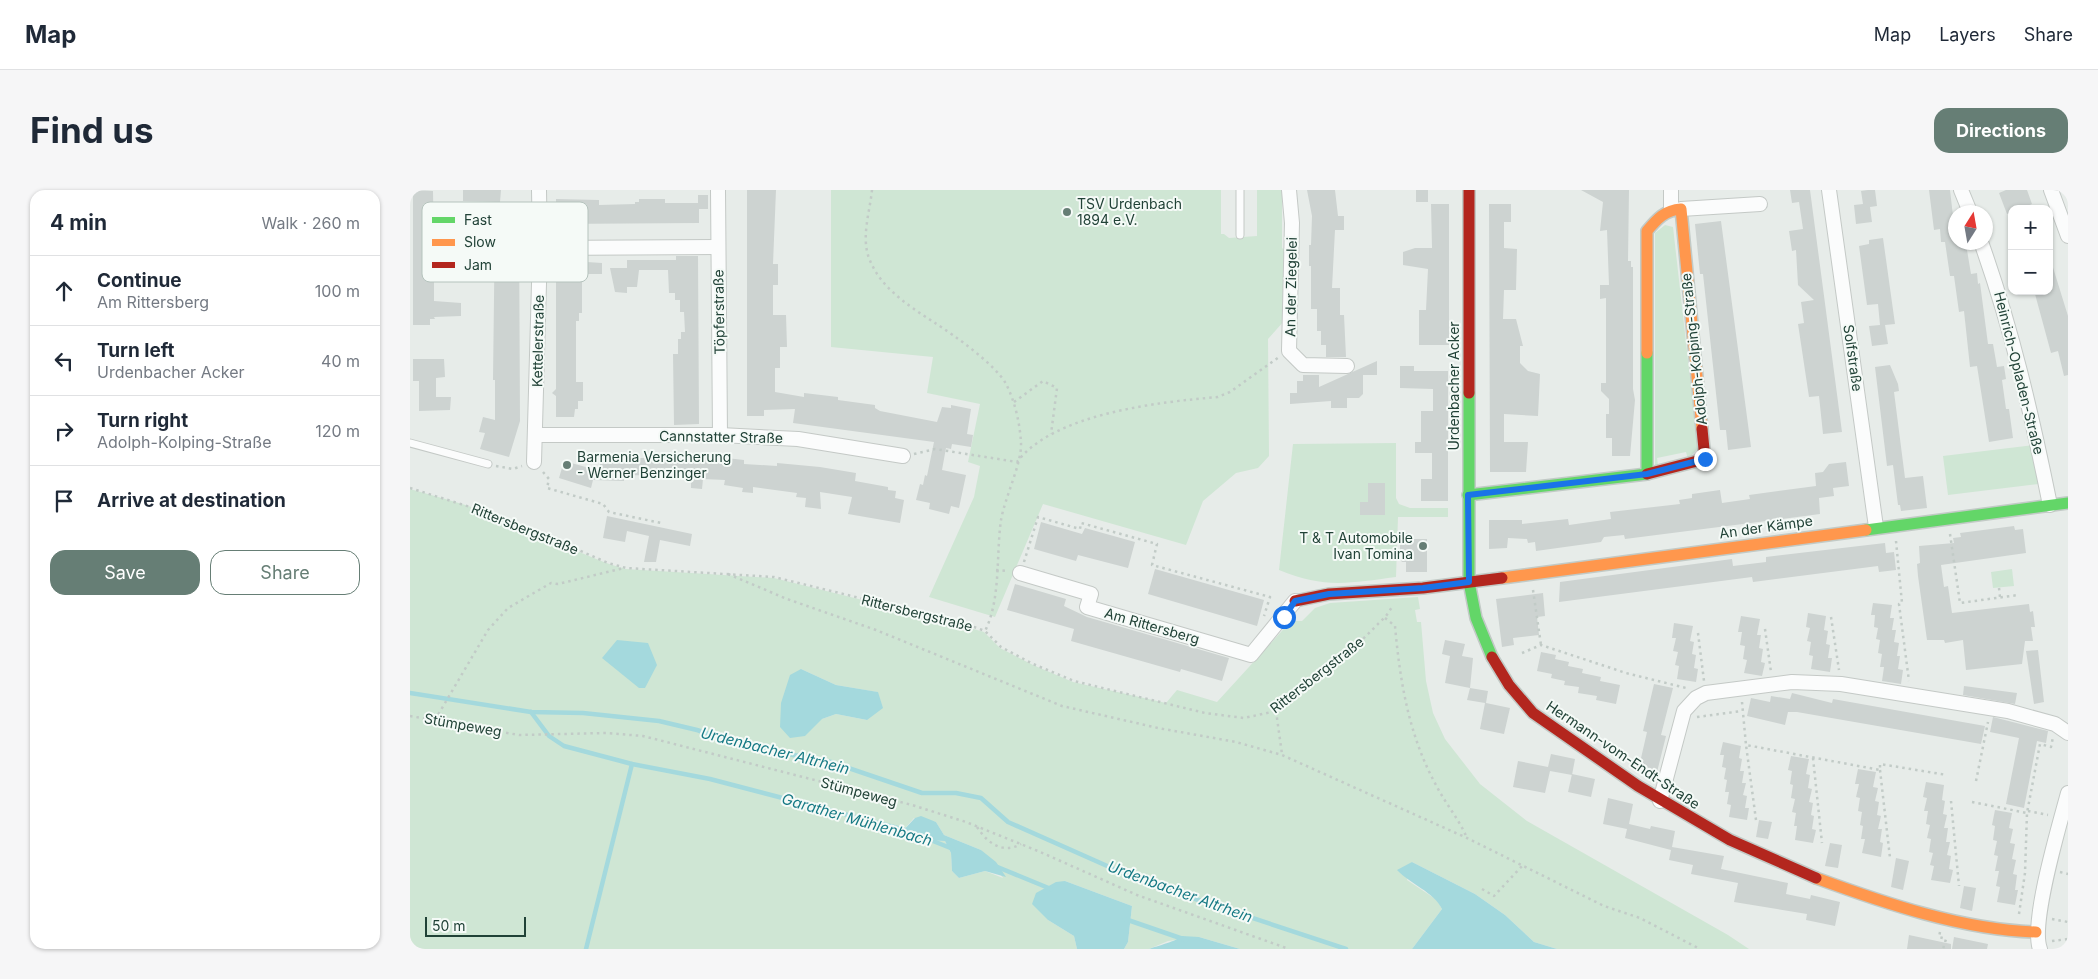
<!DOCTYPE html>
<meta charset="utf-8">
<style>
body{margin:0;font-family:Inter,sans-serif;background:#f6f6f7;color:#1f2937}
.controls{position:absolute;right:15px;top:15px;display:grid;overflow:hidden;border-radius:10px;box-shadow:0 1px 4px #0004}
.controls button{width:45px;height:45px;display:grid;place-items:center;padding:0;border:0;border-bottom:1px solid #e0e1e3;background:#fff;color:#1f2937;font:25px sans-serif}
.compass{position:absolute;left:1538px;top:15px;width:45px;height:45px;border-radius:50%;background:#fff;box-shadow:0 1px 4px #0004;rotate:11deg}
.scale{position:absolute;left:15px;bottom:12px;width:101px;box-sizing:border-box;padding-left:5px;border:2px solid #214237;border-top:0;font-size:14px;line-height:18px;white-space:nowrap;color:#214237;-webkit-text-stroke:4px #f5faf7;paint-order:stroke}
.stop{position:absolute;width:15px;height:15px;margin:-11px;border:4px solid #1a73e8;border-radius:50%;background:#fff}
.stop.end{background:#1a73e8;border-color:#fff;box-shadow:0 1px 5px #0008}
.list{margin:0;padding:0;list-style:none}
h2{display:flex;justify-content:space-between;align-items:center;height:65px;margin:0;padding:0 20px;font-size:21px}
h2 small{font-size:16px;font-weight:400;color:#747a83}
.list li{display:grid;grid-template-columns:32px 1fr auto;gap:15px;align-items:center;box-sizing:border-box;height:70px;padding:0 20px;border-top:1px solid #e0e1e3}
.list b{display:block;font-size:19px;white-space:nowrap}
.list p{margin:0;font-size:16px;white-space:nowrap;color:#747a83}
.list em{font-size:16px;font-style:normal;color:#747a83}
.actions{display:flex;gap:10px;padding:15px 20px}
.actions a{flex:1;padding:11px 0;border:1px solid #667e75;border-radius:15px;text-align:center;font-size:18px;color:#667e75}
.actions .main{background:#667e75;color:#fff}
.icon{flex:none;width:28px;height:28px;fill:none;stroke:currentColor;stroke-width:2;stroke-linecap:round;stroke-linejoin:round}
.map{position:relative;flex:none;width:1658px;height:759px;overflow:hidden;border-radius:15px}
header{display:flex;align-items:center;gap:30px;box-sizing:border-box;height:70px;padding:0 25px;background:#fff;border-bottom:1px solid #e0e1e3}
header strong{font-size:24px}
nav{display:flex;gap:28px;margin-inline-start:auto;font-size:18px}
.intro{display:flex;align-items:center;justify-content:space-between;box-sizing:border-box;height:120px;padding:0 30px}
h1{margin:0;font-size:35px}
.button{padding:12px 22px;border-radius:15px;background:#667e75;color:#fff;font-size:18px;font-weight:700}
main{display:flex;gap:30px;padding:0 30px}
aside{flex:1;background:#fff;border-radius:15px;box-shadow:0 1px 4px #0004}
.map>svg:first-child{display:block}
.green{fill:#cfe6d4;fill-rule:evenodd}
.water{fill:#a4d9dd}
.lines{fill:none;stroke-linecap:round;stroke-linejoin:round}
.stream{stroke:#a4d9dd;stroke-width:4.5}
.building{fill:#cdd3d1}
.lane-casing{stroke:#c4c9c6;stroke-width:9}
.street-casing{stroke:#c4c9c6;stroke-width:16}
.fast-casing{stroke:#c2cac6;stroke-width:14}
.slow-casing{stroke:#c2cac6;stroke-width:14}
.jam-casing{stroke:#c2cac6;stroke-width:14}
.path{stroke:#c2cbc7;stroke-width:2.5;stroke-dasharray:2.5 4;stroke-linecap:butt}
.lane{stroke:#fbfcfc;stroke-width:7}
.street{stroke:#fbfcfc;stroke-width:14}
.fast{stroke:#63d668;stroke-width:11}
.slow{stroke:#ff974d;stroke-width:11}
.jam{stroke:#b3261e;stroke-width:11}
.route{stroke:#1a73e8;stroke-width:6}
.poi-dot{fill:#667e75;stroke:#f5faf7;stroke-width:2}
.labels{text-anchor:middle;stroke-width:4;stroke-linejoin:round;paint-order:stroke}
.poi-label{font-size:14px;fill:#214237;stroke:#f5faf7;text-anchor:start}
.street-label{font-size:14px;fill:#214237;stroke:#f5faf7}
.water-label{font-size:15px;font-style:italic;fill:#157984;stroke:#f5faf7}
.key{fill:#f5faf7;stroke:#b5c3bd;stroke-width:1}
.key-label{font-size:14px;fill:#214237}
</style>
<header>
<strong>Map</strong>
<nav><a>Map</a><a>Layers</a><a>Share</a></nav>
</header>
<div class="intro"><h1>Find us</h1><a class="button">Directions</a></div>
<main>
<aside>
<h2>4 min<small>Walk · 260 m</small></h2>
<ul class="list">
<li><svg class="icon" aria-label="ahead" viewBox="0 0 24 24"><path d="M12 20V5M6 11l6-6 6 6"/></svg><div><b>Continue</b><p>Am Rittersberg</p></div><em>100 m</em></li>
<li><svg class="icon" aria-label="left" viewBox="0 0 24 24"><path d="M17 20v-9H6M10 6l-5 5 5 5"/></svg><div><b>Turn left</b><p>Urdenbacher Acker</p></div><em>40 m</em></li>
<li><svg class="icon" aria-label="right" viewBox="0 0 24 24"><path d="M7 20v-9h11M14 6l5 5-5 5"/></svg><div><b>Turn right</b><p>Adolph-Kolping-Straße</p></div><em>120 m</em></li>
<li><svg class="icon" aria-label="arrive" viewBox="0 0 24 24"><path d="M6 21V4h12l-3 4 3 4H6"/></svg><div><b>Arrive at destination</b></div></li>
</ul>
<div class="actions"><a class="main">Save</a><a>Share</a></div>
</aside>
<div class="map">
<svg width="1658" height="759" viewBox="0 0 1658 759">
<rect width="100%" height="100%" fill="#e7ece9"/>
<g class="green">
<path d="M421 0H811V44H814L819 48 847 46V0H874L875 4 872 8V58L876 61 874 131 858 149 859 266 848 278 826 283 793 311 776 355 633 314 585 427 519 407 564 307 570 276 558 272 570 214 517 203 523 167 421 157Z"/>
<path d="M1255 35 1263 37 1288 258 1278 269 1276 262 1247 268 1248 275 1245 276V43Z"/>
<path d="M986 253V308L989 314 1000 318H1038V327H988L986 387C940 393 914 399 869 380L883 254Z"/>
<path d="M1624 255 1629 294 1538 305 1533 266Z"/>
<path d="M0 299C32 308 64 317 96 329 137 344 174 368 216 379L364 388 529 429 574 442 590 458 623 475 663 492 756 513 767 500 807 512 881 431H892L905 418 920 413 1008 407 1010 419 1005 420 1007 432H1011L1016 491 1023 523 1035 549 1070 594 1117 631 1318 745 1339 759H1147L1124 752 1095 725 1065 704 1002 672 997 690 1027 710 1032 719 1002 759H830L789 747 758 751 739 759H714L718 752 722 716 655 691 638 730 664 746 667 759H0ZM391 479 426 495 467 502 457 530 426 524 412 529ZM504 628 526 632 534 645 571 660 593 688 575 681 549 688 542 681 541 663 535 651 512 650 490 644Z"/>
<path d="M1602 379 1604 396 1583 398 1581 382Z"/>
</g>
<g class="water">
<path d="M207 450 238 453 247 475 235 498H229L192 468Z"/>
<path d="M391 479 426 495 468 502 473 518 457 530 426 524 412 529 395 546 380 548 370 537 371 513 380 485Z"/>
<path d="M511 626 526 632 534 645 571 660 586 672 596 687 575 681 549 688 542 681 541 663 535 651 512 650 490 644 505 628Z"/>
<path d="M1002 672 1065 704 1095 725 1124 752 1147 759H1002L1032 719C1024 702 1000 694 987 680Z"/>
<path d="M655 691 722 716 718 752 714 759H667L664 746 638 730 622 714 626 703 646 692Z"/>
<path d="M772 746 789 747 830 759H739C747 756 767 751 772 746Z"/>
</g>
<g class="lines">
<g class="stream">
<path d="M0 503 121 522 173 523 249 531 287 540 335 556 421 572 512 603H546L571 608 598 632 731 691 936 759"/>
<path d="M121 522 139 546 154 556 222 574 300 589 499 641"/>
<path d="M518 649 543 659"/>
<path d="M585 676 641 699"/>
<path d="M715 729 776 750"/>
<path d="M176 759 222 574"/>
</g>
</g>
<g class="building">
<path d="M3 0 23 1 24 62H46L47 76H24V111L51 113V126L24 127 25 129H20V135H3Z"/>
<path d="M53 0H91L90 12 53 11Z"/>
<path d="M337 0H366L363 74H368V95H363V125H376L377 157H370V178H365V202L394 207V203L428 207V210L465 215V218L470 221 527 232 532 217 541 218V215L561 219 557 244 563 245 561 257 542 254 541 259 536 258 532 280 556 285 549 318 541 316 539 324 519 319 520 313 506 310 510 294 513 295 515 285 517 286 524 252 383 233 385 219 354 220V226H337Z"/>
<path d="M897 0H925L928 26H934V40H925L922 98H930V125H934L936 167H916V155H911V141H907V119H901V76H899V55H901L902 26Z"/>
<rect x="1006" y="0" width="12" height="12"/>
<path d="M1171 0H1219L1218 71H1221V77H1223V199L1225 210 1220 266H1202V248H1196V224H1199V209L1191 201V193H1196V108L1190 109V95H1199L1197 40 1190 41 1193 12Z"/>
<path d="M1380 0H1400L1432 242 1413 244 1409 206 1399 207 1388 134 1394 133 1391 112 1404 110 1388 95 1386 60 1382 61 1379 41 1393 39 1389 12 1382 13Z"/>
<path d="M1458 0H1465L1467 16 1460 17 1462 32 1446 34 1444 15 1453 14 1451 1Z"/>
<path d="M1519 0H1540L1546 52 1556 54 1561 84 1567 83 1568 94 1570 93 1578 154H1583L1587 177 1594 176 1596 189 1592 190 1596 219H1599L1603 248 1579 252 1567 176 1560 177 1554 121 1549 122 1544 86H1540L1535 52H1531L1530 39 1524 40Z"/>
<path d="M1596 0H1617L1622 14 1610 19H1602V22L1597 24 1589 3Z"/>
<path d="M288 5H298V19H289V33L146 34V9L189 10V15L225 14V12H229V9H255V13H288Z"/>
<path d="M1021 14H1039V155H1009V120H1016L1018 79 993 75V62L1005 58H1022Z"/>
<path d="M1079 14H1101V32H1094V58L1107 59 1106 100H1094L1093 129H1106L1113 156H1110V173L1118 181 1130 184 1128 226 1094 224V252H1118L1116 282H1080Z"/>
<path d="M85 26 109 27 110 231 99 267 70 259 75 243 69 242 73 227 85 230V190H83Z"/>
<path d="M1311 31 1341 257 1318 260 1316 240H1310L1293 84H1290L1285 34Z"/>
<path d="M1473 48 1485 134 1475 135 1478 154 1462 156 1459 136 1470 135 1468 114 1457 115 1449 56 1459 54V50Z"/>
<path d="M266 66H288L289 234 264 235 263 164H268V149H271V142H275L274 122H270V110H265V103H259L258 80H229L227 97H217V103L205 102 200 78H217V70H266Z"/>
<path d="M146 70 192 73V84H172V123H169V131H166V192H173V211H168V219H165L164 227H146V206L142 203 146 199Z"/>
<path d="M1641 71 1658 126V185L1654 186 1648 161 1641 163 1625 104 1639 101V72Z"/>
<path d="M3 169H34L35 187 26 188V207H41L40 220 9 221V191H3Z"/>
<path d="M967 171V185H953V204L949 208H937V218H921V211L880 214V203H887V191H893V185H909V197Z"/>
<path d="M1480 175 1488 194 1489 201 1484 202 1495 288 1513 286 1517 318 1491 321 1490 315H1488L1483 275 1477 276 1465 177Z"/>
<path d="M990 176H1004V181H1038V311H1011V289H1022V263H1005V252H1011V221H1023V199L990 198Z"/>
<path d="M190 268H316L334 270V274L367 276V273L410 277 446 283 445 291 478 297V300L486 301 485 308 494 310 490 333 438 324 442 307 410 302 411 319 395 317 396 308 386 307 387 303 343 297V303L332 302 333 298 314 295 315 290 293 289 292 299 281 298V289H269V286L214 285V291L183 290 181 298 149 288 154 271 190 281Z"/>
<path d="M1436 272 1439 296 1423 298 1424 306 1409 308 1410 324 1215 349 1214 345 1194 347 1191 352 1126 361 1125 352 1118 353 1117 349 1098 348 1097 358 1079 359V330H1112V334L1158 329 1159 335 1201 329 1200 322 1270 314 1269 310 1282 308V304L1310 300 1312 313 1340 309 1339 305 1406 296 1405 283 1413 282 1419 274Z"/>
<path d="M958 293H975V325H950V312H958Z"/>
<path d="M197 326 282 344 280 356 250 350 246 372H234L239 346 217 341 215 352 193 348Z"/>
<path d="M631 332 672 344 675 338 725 352 718 378 668 365 666 371 624 359Z"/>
<path d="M1604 336 1605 340 1613 339 1616 363 1531 375 1534 397 1538 396 1542 423 1619 414 1620 422 1623 421 1625 437H1621L1623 451H1615L1612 474 1556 480 1553 450 1535 453 1534 450H1517L1508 386 1507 374 1510 373 1509 356 1544 353 1543 348 1551 347 1550 343Z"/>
<path d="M990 343H1002V349H1017V382H996V372H992L990 369Z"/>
<path d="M1475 353 1476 363 1484 362 1486 380 1469 382 1468 376 1343 392 1342 387 1149 412 1150 392 1322 369 1323 376 1356 372V367Z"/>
<path d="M745 379 854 410 847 436 738 404Z"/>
<path d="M605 394 656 409 654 416 677 427 819 468 812 491 771 479 770 482 661 451 664 439 597 420Z"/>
<path d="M1133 403 1135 426 1127 427 1129 445 1103 448 1104 455 1092 457 1086 409Z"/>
<path d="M1463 413 1482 415 1480 428H1484L1482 440H1486L1484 452 1489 453 1487 466H1490L1488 479 1493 480 1491 494 1472 491 1474 477H1470L1472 464 1468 463 1470 450 1466 449 1468 438 1464 437 1465 425H1461Z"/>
<path d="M1398 423 1416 426 1414 440 1418 441 1416 454 1420 455 1418 468H1422L1420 482 1401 479 1403 466 1399 465 1401 452 1397 451 1400 438 1396 437Z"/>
<path d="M1331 426 1350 429 1347 445H1351L1349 458 1353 459 1351 472 1355 473 1352 486 1334 483 1337 470 1333 469 1335 456 1330 455 1332 442H1328Z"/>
<path d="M1264 433 1283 436 1280 451 1284 452 1282 464 1286 465 1284 478 1288 479 1286 492 1267 489 1269 476 1265 475 1268 462 1263 461 1266 448H1262Z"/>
<path d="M1035 450 1055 454 1052 466 1063 468 1060 498 1035 493 1040 466 1032 464Z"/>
<path d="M1628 460 1634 512 1624 514 1616 461Z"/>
<path d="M1131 462 1146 465 1145 469 1159 472 1158 476 1173 479 1172 483 1191 487 1190 491 1210 495 1206 514 1186 510 1187 506 1168 503 1169 497 1154 495 1155 491 1141 488 1142 484 1127 481Z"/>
<path d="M1244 494 1263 498 1251 545 1256 546 1247 582 1229 577 1237 542 1233 541Z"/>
<path d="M1554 496 1607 503 1605 514 1553 505Z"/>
<path d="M1060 498 1078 501 1076 513 1100 518 1094 544 1070 539 1075 513 1057 510Z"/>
<path d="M1382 503 1422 513 1423 509 1575 536 1571 554 1387 522H1378L1375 535 1337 526 1341 508 1360 512 1361 506 1380 509Z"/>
<path d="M1583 527 1638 541 1636 553 1627 551 1614 618 1596 614 1609 548 1580 542Z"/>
<path d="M1313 552 1331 556 1329 568 1332 569 1330 581H1334L1332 593H1336L1333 605 1337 606 1335 618H1339L1337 630 1319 627 1321 615 1317 614 1319 602H1315L1317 590 1314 589 1316 578 1312 577 1314 565H1310Z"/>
<path d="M1141 564 1165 569 1162 585 1140 581 1135 603 1103 597 1108 571 1138 577Z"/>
<path d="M1381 566 1399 569 1396 584 1400 585 1398 598 1402 599 1399 612 1403 613 1401 625 1404 626 1402 639 1406 640 1403 653 1385 650 1387 636H1384L1386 623 1382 622 1385 609 1381 608 1383 595 1380 594 1382 581 1378 580Z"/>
<path d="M1448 579 1466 582 1463 597 1468 598 1465 611 1469 612 1467 625 1471 626 1468 639H1472L1470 652 1473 653 1471 667 1452 663 1455 649H1451L1453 636 1450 635 1452 622 1448 621 1450 608 1446 607 1449 594H1445Z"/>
<path d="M1162 584 1185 589 1181 607 1158 602Z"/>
<path d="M1516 592 1534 595 1532 610 1535 611 1533 624 1537 625 1534 638H1538L1536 652H1540L1537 665 1541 666 1539 679 1543 680 1540 693 1521 690 1524 676 1520 675 1523 663 1519 662 1521 649 1517 648 1520 635 1516 634 1518 621H1514L1517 608 1513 607Z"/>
<path d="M1198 608 1223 614 1219 634 1240 639 1241 636 1265 641 1262 657 1314 666 1311 679 1378 693 1376 704 1400 709 1401 705 1430 712 1425 736 1396 730 1397 724 1324 712 1328 693 1281 684 1283 675 1259 670 1261 660 1215 648 1217 639 1193 634Z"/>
<path d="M1585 620 1602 623 1599 638 1603 639 1600 653 1605 654 1602 669 1606 670 1603 684 1607 685 1605 700H1608L1605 715 1587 712 1590 697 1586 696 1589 681H1585L1588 666 1584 665 1587 651 1583 650 1585 636 1582 635Z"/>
<path d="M1349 630 1362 632 1358 649 1346 647Z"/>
<path d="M1420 653 1432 655 1428 678 1415 676Z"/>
<path d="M1486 668 1499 671 1493 700 1481 697Z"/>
<path d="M1554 696 1566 698 1562 721 1550 718Z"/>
<path d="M1499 745 1541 754V759H1497Z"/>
<path d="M1544 747 1578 754 1577 759H1542Z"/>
</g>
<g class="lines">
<g class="lane-casing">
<g id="lane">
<path d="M830 45V0"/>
<path d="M0 253 78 274"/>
</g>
</g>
<g class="street-casing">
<g id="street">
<path d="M308 0 310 245"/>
<path d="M879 0 882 33 879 161 893 175 937 176"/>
<path d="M1261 0V19"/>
<path d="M1419 0 1466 337"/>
<path d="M1551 0 1560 22"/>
<path d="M1641 0 1658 46"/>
<path d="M1271 19 1350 14"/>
<path d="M1571 52C1602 139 1622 226 1640 315"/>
<path d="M130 58 308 57"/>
<path d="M126 245H310L388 249 493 266"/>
<path d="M124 272 130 58 129 0"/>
<path d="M610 383 681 404 677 417 841 465 885 411"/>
<path d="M1250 611 1274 521 1286 508 1296 503 1382 492 1431 494 1598 521 1645 534 1658 543"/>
<path d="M1630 759C1620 733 1650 633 1658 603"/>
</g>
</g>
<g class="fast-casing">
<g id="fast">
<path d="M1059 203V392L1066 428 1082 467"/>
<path d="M1058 305 1237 284V163"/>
<path d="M1456 340 1658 313"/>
</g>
</g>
<g class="slow-casing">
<g id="slow">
<path d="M1237 163V41C1247 29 1255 20 1271 19L1292 239"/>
<path d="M1092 388 1456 340"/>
<path d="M1406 688C1474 713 1553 740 1626 742"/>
</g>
</g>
<g class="jam-casing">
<g id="jam">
<path d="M1059 0V203"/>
<path d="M1237 284 1295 269 1292 239"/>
<path d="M885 411 919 404 1013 398 1092 388"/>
<path d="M1082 467 1099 495 1123 523 1228 596 1320 650 1406 688"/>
</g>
</g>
<g class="path">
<path d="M462 0C460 21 451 47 459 68 470 98 499 116 525 133 544 145 586 175 596 194 605 211 610 234 611 253 612 273 595 307 591 330 586 365 591 409 575 441"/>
<path d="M604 212 633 191 647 198 641 244"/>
<path d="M504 264 525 259 607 272C644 223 750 212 808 207L820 202 869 167"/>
<path d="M86 276 103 279 112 276"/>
<path d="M133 282 139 289 137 298 193 314 199 322 251 333"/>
<path d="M0 298 98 329 198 373 216 378 364 387 556 434 575 441 591 457 623 474 664 491 795 523 834 528 866 521 941 461 976 426 982 417"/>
<path d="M1540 344 1550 413 1608 405"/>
<path d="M1486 351 1492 413 1489 414 1499 491"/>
<path d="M614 372 628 327 670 339 671 333 747 354 742 375 860 407 854 426"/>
<path d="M586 380 597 381"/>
<path d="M318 384 377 409 466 440 652 516 748 538 826 552 872 565 1057 648 1194 716 1230 728 1290 759"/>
<path d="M1589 398 1590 407"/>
<path d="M1123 400 1131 455"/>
<path d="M1421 427 1429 480"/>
<path d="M975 428 985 436C990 492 999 546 1026 595 1035 613 1049 629 1057 648"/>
<path d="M1355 439 1361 482"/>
<path d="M1288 443 1294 491"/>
<path d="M1112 463 1131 455 1216 483 1276 498"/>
<path d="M1332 512 1336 555"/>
<path d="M866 521 872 564"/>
<path d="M0 526 109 545 196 543 233 546 502 615 556 632 628 661 727 705 879 759"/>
<path d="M1287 527 1332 521"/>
<path d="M25 530 78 440 98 418 141 393 148 394 214 378"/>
<path d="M1403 568 1412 653"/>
<path d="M1470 580 1480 668"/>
<path d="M1566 591 1578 532"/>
<path d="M1541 611 1549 696"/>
<path d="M1562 612 1617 623"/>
<path d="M1618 621 1638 625"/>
<path d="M1346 630 1336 555 1470 580V574L1537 585"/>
<path d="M567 637C578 654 593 664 611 654"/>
<path d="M1650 682 1658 684"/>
<path d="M1072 699 1084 706 1113 675"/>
<path d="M1609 724 1615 683 1617 623 1630 554 1641 557 1643 547"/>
<path d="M1642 729 1658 732"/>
<path d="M1530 742 1529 747 1536 749 1533 759"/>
<path d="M1642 751 1658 749"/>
</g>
<use href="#lane" class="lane"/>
<use href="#street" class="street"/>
<use href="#fast" class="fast"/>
<use href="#slow" class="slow"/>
<use href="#jam" class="jam"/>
</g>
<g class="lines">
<path class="route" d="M874 427 885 411 919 404 1013 398 1059 392 1058 305 1237 284 1295 269"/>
</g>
<g class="poi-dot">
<circle cx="657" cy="22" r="5"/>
<circle cx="157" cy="275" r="5"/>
<circle cx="1013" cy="356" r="5"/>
</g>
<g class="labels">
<g class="poi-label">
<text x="667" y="19">TSV Urdenbach<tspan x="667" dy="16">1894 e.V.</tspan></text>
<text x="167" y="272">Barmenia Versicherung<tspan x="167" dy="16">- Werner Benzinger</tspan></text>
<text x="1003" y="353" text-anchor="end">T &amp; T Automobile<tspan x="1003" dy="16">Ivan Tomina</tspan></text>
</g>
<g class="street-label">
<text transform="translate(881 97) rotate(-89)" y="5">An der Ziegelei</text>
<text transform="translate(309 122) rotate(-91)" y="5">Töpferstraße</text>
<text transform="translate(128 151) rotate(-89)" y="5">Kettelerstraße</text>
<text transform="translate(1284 159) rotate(-96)" y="5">Adolph-Kolping-Straße</text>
<text transform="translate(1443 168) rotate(82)" y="5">Solfstraße</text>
<text transform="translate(1609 183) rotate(76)" y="5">Heinrich-Opladen-Straße</text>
<text transform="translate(1044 196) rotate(-90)" y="5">Urdenbacher Acker</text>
<text transform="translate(311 247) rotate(1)" y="5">Cannstatter Straße</text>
<text transform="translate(1356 337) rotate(-8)" y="5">An der Kämpe</text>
<text transform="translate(115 339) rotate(22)" y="5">Rittersbergstraße</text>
<text transform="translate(507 423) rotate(14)" y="5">Rittersbergstraße</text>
<text transform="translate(742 436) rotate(16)" y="5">Am Rittersberg</text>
<text transform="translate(907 485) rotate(-38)" y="5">Rittersbergstraße</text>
<text transform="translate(53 535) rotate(10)" y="5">Stümpeweg</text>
<text transform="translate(1213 565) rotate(34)" y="5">Hermann-vom-Endt-Straße</text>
<text transform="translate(449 602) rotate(15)" y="5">Stümpeweg</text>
</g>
<g class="water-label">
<text transform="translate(365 561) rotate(14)" y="5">Urdenbacher Altrhein</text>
<text transform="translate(447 630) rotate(16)" y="5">Garather Mühlenbach</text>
<text transform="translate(770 702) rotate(20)" y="5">Urdenbacher Altrhein</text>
</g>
</g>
<rect x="12" y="12" width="166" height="80" rx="8" class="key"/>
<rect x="22" y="27" width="23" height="6" fill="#63d668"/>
<rect x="22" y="49" width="23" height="7" fill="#ff974d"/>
<rect x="22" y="72" width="23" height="6" fill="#b3261e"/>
<g class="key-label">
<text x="54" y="35">Fast</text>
<text x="54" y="57">Slow</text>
<text x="54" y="80">Jam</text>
</g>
</svg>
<div class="controls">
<button>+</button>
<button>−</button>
</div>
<svg class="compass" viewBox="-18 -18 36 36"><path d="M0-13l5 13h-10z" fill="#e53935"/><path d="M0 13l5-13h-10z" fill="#747a83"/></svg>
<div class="scale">50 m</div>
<div class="stop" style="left:874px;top:427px"></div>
<div class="stop end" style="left:1295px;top:269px"></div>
</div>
</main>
